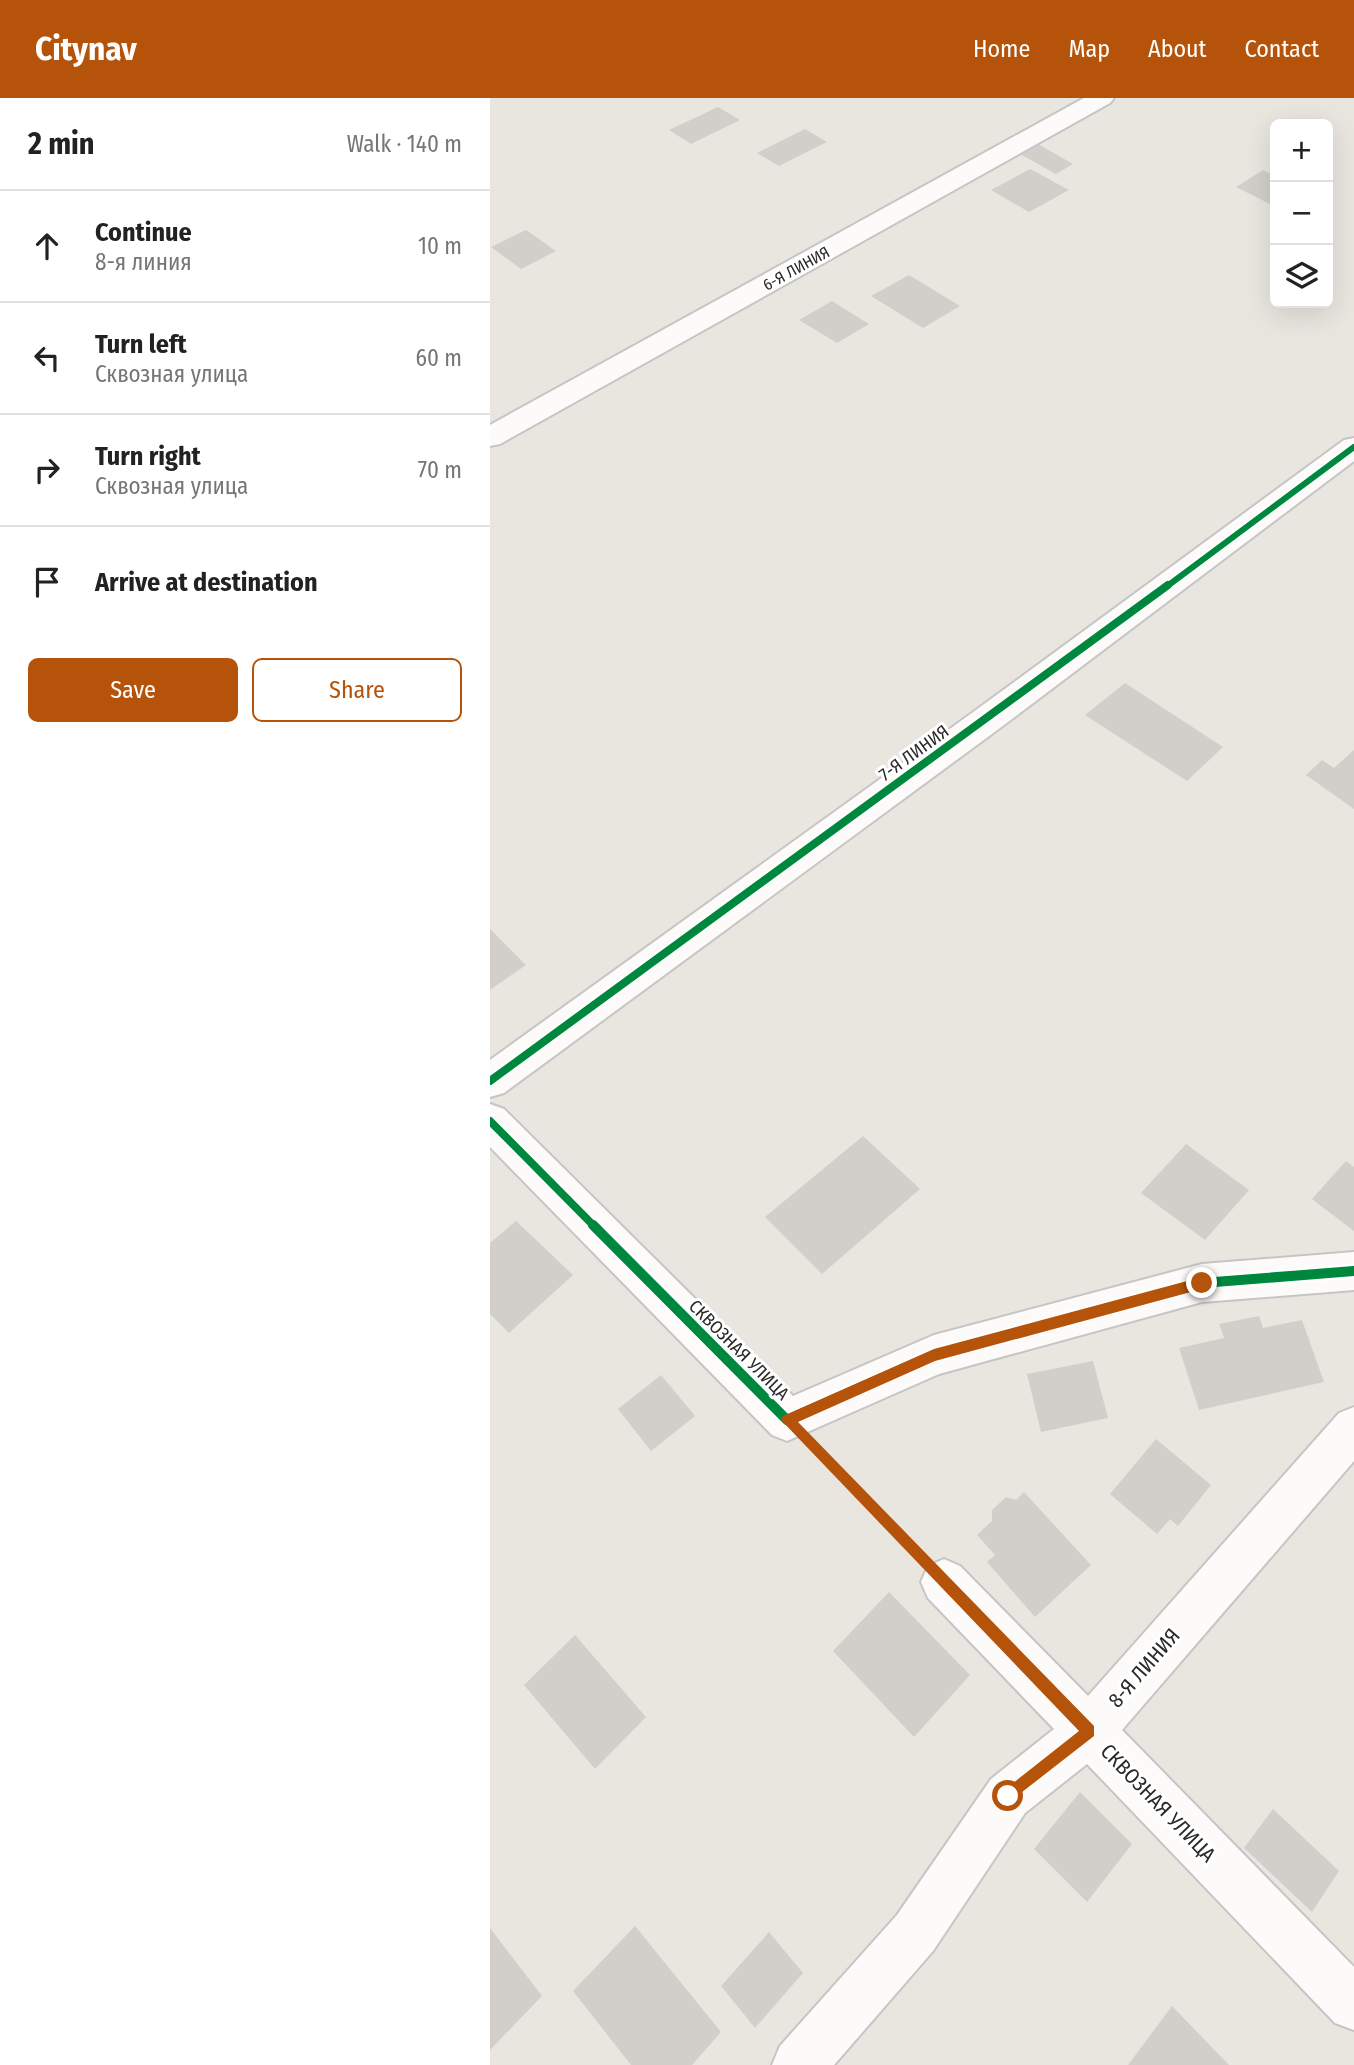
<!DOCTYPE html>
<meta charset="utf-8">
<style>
body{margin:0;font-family:"Fira Sans Condensed",sans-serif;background:#f6f6f6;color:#222}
.controls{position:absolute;right:21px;top:21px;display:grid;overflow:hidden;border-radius:10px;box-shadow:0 7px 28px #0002}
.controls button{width:63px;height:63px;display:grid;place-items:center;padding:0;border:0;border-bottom:2px solid #e0e0e0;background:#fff;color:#222;font:35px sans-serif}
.stop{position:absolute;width:21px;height:21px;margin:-16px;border:5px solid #b45309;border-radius:50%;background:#fff}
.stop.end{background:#b45309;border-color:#fff;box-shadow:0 2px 7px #0008}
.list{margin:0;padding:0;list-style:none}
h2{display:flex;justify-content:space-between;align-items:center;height:91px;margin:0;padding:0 28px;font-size:30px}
h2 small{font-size:23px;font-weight:400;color:#767676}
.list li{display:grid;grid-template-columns:46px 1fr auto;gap:21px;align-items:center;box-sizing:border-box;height:112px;padding:0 28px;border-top:2px solid #e0e0e0}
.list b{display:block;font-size:26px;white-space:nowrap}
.list p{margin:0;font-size:23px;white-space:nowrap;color:#767676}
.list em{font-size:23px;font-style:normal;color:#767676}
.actions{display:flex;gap:14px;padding:21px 28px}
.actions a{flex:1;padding:16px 0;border:2px solid #b45309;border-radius:10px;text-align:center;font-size:24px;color:#b45309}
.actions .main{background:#b45309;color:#fff}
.icon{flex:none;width:38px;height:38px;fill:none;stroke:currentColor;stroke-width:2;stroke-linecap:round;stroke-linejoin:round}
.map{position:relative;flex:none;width:864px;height:1967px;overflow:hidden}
header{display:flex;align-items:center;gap:42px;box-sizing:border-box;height:98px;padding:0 35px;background:#b45309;color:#fff}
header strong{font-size:33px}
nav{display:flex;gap:38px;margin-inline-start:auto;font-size:24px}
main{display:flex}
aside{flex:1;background:#fff}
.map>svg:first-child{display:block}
.building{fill:#d2cfcb}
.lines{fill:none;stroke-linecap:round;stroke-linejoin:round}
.minor-casing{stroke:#c6c5c5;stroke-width:4}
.path{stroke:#c8c8c7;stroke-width:5;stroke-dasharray:6 4.5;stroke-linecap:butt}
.minor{fill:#fcfbfa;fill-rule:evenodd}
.cycleway-far2-casing{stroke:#fff;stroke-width:10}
.cycleway-far1-casing{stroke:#fff;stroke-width:12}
.cycleway-casing{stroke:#fff;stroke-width:15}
.cycleway-far2{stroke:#00873e;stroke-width:6}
.cycleway-far1{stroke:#00873e;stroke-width:8}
.cycleway{stroke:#00873e;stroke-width:10}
.route{fill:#b45309}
.labels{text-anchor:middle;stroke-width:6;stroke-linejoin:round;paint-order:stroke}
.far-street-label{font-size:16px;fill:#2a2a2a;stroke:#fff}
.street-label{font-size:18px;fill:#2a2a2a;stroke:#fff}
.near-street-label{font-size:21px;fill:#2a2a2a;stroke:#fff}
</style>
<header>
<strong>Citynav</strong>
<nav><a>Home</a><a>Map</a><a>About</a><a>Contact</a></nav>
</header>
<main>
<aside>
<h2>2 min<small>Walk · 140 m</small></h2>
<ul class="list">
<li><svg class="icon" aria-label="ahead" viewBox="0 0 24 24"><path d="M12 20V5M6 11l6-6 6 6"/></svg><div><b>Continue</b><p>8-я линия</p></div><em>10 m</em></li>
<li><svg class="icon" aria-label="left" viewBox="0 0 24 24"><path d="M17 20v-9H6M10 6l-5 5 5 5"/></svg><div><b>Turn left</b><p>Сквозная улица</p></div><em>60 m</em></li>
<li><svg class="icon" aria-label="right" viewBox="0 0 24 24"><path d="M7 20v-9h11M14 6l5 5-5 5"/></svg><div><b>Turn right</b><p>Сквозная улица</p></div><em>70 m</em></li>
<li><svg class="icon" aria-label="arrive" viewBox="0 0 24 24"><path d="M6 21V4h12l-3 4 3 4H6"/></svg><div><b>Arrive at destination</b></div></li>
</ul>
<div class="actions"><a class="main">Save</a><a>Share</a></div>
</aside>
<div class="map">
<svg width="864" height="1967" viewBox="0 0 864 1967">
<rect width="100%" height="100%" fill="#e9e6e0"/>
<g class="building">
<path d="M228 9 250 22 201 46 179 32Z"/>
<path d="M315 31 337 44 289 68 267 55Z"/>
<path d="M548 46 583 66 566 76 530 56Z"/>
<path d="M540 71 579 92 539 114 501 92Z"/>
<path d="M773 72 785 78V105L782 107 746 89Z"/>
<path d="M36 132 66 153 31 171 1 149Z"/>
<path d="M419 177 470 208 433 230 381 198Z"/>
<path d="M342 203 379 226 347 245 309 222Z"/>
<path d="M635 585 733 649 697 683 595 617Z"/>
<path d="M864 652V711L816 677 832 662 844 670Z"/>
<path d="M0 831 36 867 0 892Z"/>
<path d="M373 1038 430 1091 332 1176 275 1119Z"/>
<path d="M696 1046 759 1092 715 1142 651 1095Z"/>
<path d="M856 1063 864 1069V1133L822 1101Z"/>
<path d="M26 1123 83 1177 19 1235 0 1216V1145Z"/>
<path d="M769 1218 773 1230 812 1222 834 1284 709 1312 689 1250 734 1240 729 1226Z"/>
<path d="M603 1263 618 1320 551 1334 537 1276Z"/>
<path d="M171 1277 205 1318 161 1353 128 1311Z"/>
<path d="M666 1341 721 1387 688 1428 680 1421 667 1436 620 1396Z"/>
<path d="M534 1394 601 1467 545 1519 497 1464 505 1457 487 1437 502 1423V1412L516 1399 526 1402Z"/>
<path d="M399 1494 480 1577 424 1639 343 1553Z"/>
<path d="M85 1537 156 1619 105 1671 34 1587Z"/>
<path d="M590 1694 642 1746 597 1804 544 1751Z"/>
<path d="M783 1711 849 1773 822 1814 754 1750Z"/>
<path d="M145 1828 231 1934 202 1967H141L83 1893Z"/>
<path d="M0 1830 52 1898 0 1952Z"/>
<path d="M279 1834 313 1875 265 1930 231 1888Z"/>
<path d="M682 1908 739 1967H638Z"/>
</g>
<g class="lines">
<g class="minor-casing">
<g id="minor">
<path d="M594 0H624L620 5 10 346 0 348V327Z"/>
<path d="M864 340V363L510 630 14 995 0 999V962L486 612 854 342Z"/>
<path d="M0 1006 14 1011 303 1298 444 1237 712 1166 864 1154V1192L712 1204 449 1276 297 1343 282 1337 0 1049Z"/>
<path d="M864 1309V1363L632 1632 864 1869V1932L845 1925 597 1666 535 1715 443 1853 344 1967H282L290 1948 407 1817 501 1681 564 1631 438 1500 431 1484 438 1468 454 1461 470 1468 598 1598 849 1315Z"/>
</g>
</g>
<path class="path" d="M325 1351 426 1455"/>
<use href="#minor" class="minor"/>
<g class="cycleway-far2-casing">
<path id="cycleway-far2" d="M676 489 864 349"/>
</g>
<g class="cycleway-far1-casing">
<g id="cycleway-far1">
<path d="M0 983 678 487"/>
<path d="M0 1023 105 1129"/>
</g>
</g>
<g class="cycleway-casing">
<path id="cycleway" d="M103 1127 297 1322 444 1257 712 1185 864 1173"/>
</g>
<use href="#cycleway-far2" class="cycleway-far2"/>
<use href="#cycleway-far1" class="cycleway-far1"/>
<use href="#cycleway" class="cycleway"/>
</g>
<path class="route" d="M712 1179 718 1185 712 1191 445 1263 308 1324 604 1628V1638L518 1705 513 1703V1693L589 1633 291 1322 293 1318 444 1251Z"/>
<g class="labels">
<g class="far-street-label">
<text transform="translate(306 170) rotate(-29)" y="6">6-Я ЛИНИЯ</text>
</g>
<g class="street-label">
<text transform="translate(424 655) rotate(-36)" y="6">7-Я ЛИНИЯ</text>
<text transform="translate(249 1252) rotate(45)" y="6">СКВОЗНАЯ УЛИЦА</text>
</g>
<g class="near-street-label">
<text transform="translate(654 1570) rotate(-49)" y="7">8-Я ЛИНИЯ</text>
<text transform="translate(668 1705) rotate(46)" y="7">СКВОЗНАЯ УЛИЦА</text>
</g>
</g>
</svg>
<div class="controls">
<button>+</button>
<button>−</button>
<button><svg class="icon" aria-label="layers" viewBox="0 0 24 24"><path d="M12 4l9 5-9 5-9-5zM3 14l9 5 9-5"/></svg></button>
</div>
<div class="stop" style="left:518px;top:1698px"></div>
<div class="stop end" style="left:712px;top:1185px"></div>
</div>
</main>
